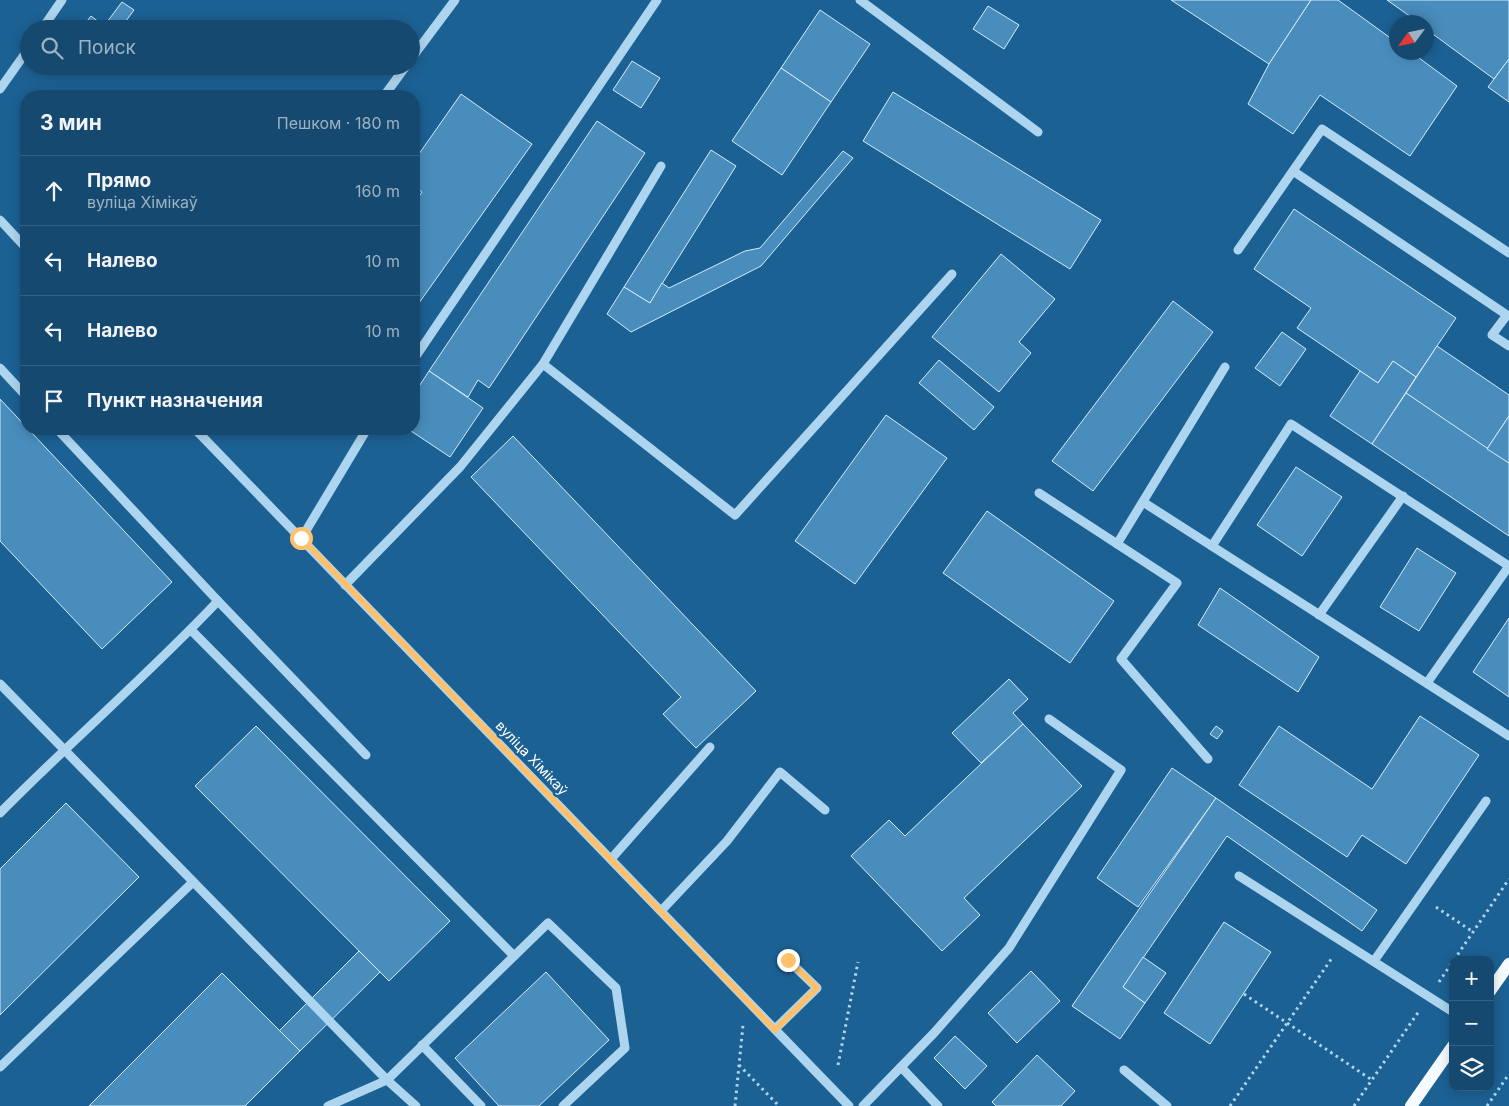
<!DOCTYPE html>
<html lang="ru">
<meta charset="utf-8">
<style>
body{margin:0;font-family:Inter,sans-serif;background:#225377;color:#f1f3f6}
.controls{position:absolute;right:15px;bottom:15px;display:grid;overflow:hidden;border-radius:10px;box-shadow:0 2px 12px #0003}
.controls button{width:45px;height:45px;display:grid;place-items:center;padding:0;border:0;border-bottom:1px solid #346182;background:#15496f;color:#f1f3f6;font:25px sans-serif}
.compass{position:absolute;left:1389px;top:15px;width:45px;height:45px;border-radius:50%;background:#15496f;box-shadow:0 2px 12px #0003;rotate:237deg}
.stop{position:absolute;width:15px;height:15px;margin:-11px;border:4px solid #ffc06c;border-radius:50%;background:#fff}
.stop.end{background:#ffc06c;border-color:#fff;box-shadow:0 1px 5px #0008}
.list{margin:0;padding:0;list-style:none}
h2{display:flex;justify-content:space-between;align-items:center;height:65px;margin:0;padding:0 20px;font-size:21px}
h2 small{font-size:16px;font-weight:400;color:#9db2c3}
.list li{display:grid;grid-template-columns:32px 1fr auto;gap:15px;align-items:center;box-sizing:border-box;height:70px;padding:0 20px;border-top:1px solid #346182}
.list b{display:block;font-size:19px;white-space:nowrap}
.list p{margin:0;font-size:16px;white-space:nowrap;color:#9db2c3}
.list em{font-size:16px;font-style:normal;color:#9db2c3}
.icon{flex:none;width:28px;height:28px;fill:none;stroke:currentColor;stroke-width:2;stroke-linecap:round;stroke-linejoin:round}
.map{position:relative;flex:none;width:1509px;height:1106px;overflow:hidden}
.search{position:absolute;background:#15496f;box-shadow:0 2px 12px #0003;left:20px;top:20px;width:400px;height:55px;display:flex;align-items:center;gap:12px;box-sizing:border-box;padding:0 18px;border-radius:28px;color:#9db2c3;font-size:19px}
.panel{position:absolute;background:#15496f;box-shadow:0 2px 12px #0003;left:20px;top:90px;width:400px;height:345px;border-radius:20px}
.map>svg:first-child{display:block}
.building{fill:#498dbd;stroke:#d5ebfb}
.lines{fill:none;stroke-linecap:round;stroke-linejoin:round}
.path{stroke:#aed5ef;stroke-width:3;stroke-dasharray:2.5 4;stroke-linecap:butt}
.minor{stroke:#aed5ef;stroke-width:9}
.major{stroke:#f6fbff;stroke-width:12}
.route{stroke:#ffc06c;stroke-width:6}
.labels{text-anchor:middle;stroke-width:5;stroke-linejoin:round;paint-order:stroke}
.street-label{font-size:14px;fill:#fff;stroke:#1c6194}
</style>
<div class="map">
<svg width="1509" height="1106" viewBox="0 0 1509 1106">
<rect width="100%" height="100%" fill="#1c6194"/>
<g class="building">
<path d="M1171 0H1311L1269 64Z"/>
<path d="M1311 0H1338L1396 42V52H1411L1457 86 1410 156 1320 95 1293 134 1248 104 1269 64Z"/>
<path d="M1387 0H1509V59L1494 79 1426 29V22H1418Z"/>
<path d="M122 2 134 10 120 29H89L84 25 91 16 104 26Z"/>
<path d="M988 6 1019 25 1004 49 973 29Z"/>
<path d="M820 10 870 44 831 102 781 68Z"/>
<path d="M1509 59V102L1488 87Z"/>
<path d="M632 61 660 78 641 108 613 90Z"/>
<path d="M781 68 831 102 782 175 732 141Z"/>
<path d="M893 92 1101 220 1070 269 863 141Z"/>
<path d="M461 94 532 144 414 310V204L422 192 414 186V161Z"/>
<path d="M597 121 645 153 489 388 478 380 468 397 429 371Z"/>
<path d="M711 150 736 166 650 303 624 287Z"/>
<path d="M843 151 853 158 761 266 631 332 607 314 624 287 650 303 662 283 669 288 745 251 760 248Z"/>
<path d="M1294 209 1456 318 1416 377 1393 361 1378 383 1297 328 1311 308 1254 269Z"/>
<path d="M1001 254 1055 299 1019 342 1031 353 999 392 932 337Z"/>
<path d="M1173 301 1213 332 1093 491 1052 461Z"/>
<path d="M1282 332 1306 349 1280 386 1255 368Z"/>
<path d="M1437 346 1509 395V416L1487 449 1406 393Z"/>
<path d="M939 360 994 407 974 430 919 383Z"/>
<path d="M1393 361 1416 377 1372 444 1330 416 1360 371 1378 383Z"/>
<path d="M429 371 483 408 450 457 408 429H414V394Z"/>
<path d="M1406 393 1509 463V536L1372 444Z"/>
<path d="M0 399 172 582 102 649 0 541Z"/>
<path d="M886 415 947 458 855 584 795 541Z"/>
<path d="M1509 416V463L1487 449Z"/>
<path d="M513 436 756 691 696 748 663 714 681 697 471 477Z"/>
<path d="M1296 467 1342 497 1302 556 1257 525Z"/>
<path d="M987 511 1114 601 1070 663 943 573Z"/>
<path d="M1417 548 1456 573 1419 631 1380 607Z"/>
<path d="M1220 588 1319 657 1298 692 1198 625Z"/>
<path d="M1509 618V697L1473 672Z"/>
<path d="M1009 679 1028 699 1013 713 1023 724 981 763 952 733Z"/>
<path d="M1420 716 1479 755 1406 864 1362 835 1347 857 1239 785 1279 726 1372 789Z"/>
<path d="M1023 724 1082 786 964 898 980 915 942 951 851 856 889 820 905 836Z"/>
<path d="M256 726 450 921 389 981 195 786Z"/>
<path d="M1216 726 1223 731 1217 739 1210 734Z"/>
<path d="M1172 768 1216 798 1138 907 1097 878Z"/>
<path d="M1216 798 1377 910 1362 931 1227 836 1123 987 1145 1003 1120 1039 1072 1006Z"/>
<path d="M66 803 139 877 0 1015V869Z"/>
<path d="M1224 922 1271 952 1210 1044 1164 1013Z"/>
<path d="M359 951 380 972 300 1051 279 1031Z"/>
<path d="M1143 957 1166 973 1145 1003 1123 987Z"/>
<path d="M1031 971 1060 1001 1017 1043 988 1013Z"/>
<path d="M546 972 609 1040 539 1106H499L455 1058Z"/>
<path d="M222 973 300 1051 245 1106H89Z"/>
<path d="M955 1036 987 1066 965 1089 934 1058Z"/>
<path d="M1037 1055 1075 1091 1061 1106H996L992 1102Z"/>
</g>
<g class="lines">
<g class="path">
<path d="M1436 907 1473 932"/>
<path d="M1454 960 1509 879"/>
<path d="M1439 982 1453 961"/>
<path d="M1244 994 1372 1080"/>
<path d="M739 1065 779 1106"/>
<path d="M838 1065 858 962"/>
<path d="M735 1106 743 1025"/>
<path d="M1230 1106 1332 958"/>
<path d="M1354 1106 1419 1011"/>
<path d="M1487 1106 1509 1074"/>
</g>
<g class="minor">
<path d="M860 0 1038 132"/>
<path d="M42 29 62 0"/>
<path d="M411 59 455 0"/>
<path d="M0 89 29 48"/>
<path d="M384 96 406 66"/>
<path d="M1293 171 1507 315 1492 335 1509 346"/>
<path d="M0 220 26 248"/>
<path d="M1238 250 1322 129 1509 253"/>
<path d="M414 359 657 0"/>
<path d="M543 364 735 515 952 274"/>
<path d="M0 368 26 396"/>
<path d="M57 429 218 601"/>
<path d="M195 429 849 1106"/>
<path d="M1039 493 1177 583 1121 659 1208 759"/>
<path d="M1143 502 1509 736"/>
<path d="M301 539 367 429"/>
<path d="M1117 544 1225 367"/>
<path d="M1212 546 1291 424 1509 566 1427 683"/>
<path d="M345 585 460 467 543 364 661 166"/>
<path d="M1319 615 1403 496"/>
<path d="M191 630 514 956"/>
<path d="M0 684 387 1080 416 1106"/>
<path d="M0 813C71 741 148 675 218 601L366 755"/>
<path d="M611 859 710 747"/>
<path d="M1239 876 1453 1012"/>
<path d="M661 911 727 841 780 772 825 810"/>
<path d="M1374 961 1486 801"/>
<path d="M775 1029 817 988 788 960"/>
<path d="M422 1045 481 1106"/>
<path d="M0 1067 193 882"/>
<path d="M901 1067 938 1106"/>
<path d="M1124 1070 1167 1106"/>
<path d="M328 1106 387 1080 548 923 616 988 625 1048 563 1106"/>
<path d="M863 1106 934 1033 1009 948 1121 770 1049 719"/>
</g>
<g class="major">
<path d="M1490 991 1509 964"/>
<path d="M1411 1106 1453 1046"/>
</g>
</g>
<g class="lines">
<path class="route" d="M301 538 775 1030 817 988 788 960"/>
</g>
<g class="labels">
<g class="street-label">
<text transform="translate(532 758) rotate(46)" y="5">вуліца Хімікаў</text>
</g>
</g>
</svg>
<div class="controls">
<button>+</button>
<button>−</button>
<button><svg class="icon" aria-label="layers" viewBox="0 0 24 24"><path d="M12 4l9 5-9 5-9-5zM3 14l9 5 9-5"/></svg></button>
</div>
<svg class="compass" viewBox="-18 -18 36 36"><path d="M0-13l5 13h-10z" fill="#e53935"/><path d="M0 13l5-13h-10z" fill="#9db2c3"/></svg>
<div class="stop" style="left:301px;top:538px"></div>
<div class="stop end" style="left:788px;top:960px"></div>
<div class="search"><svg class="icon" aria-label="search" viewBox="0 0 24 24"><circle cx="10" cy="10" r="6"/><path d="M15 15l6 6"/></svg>Поиск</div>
<section class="panel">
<h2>3 мин<small>Пешком · 180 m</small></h2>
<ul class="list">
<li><svg class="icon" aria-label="ahead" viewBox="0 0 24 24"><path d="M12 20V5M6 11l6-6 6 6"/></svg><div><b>Прямо</b><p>вуліца Хімікаў</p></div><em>160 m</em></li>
<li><svg class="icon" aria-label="left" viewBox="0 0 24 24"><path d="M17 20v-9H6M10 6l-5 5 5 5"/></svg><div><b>Налево</b></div><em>10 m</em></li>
<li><svg class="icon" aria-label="left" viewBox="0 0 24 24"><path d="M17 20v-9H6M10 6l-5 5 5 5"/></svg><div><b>Налево</b></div><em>10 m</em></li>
<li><svg class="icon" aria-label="arrive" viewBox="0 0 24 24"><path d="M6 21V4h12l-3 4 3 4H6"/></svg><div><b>Пункт назначения</b></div></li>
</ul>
</section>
</div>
